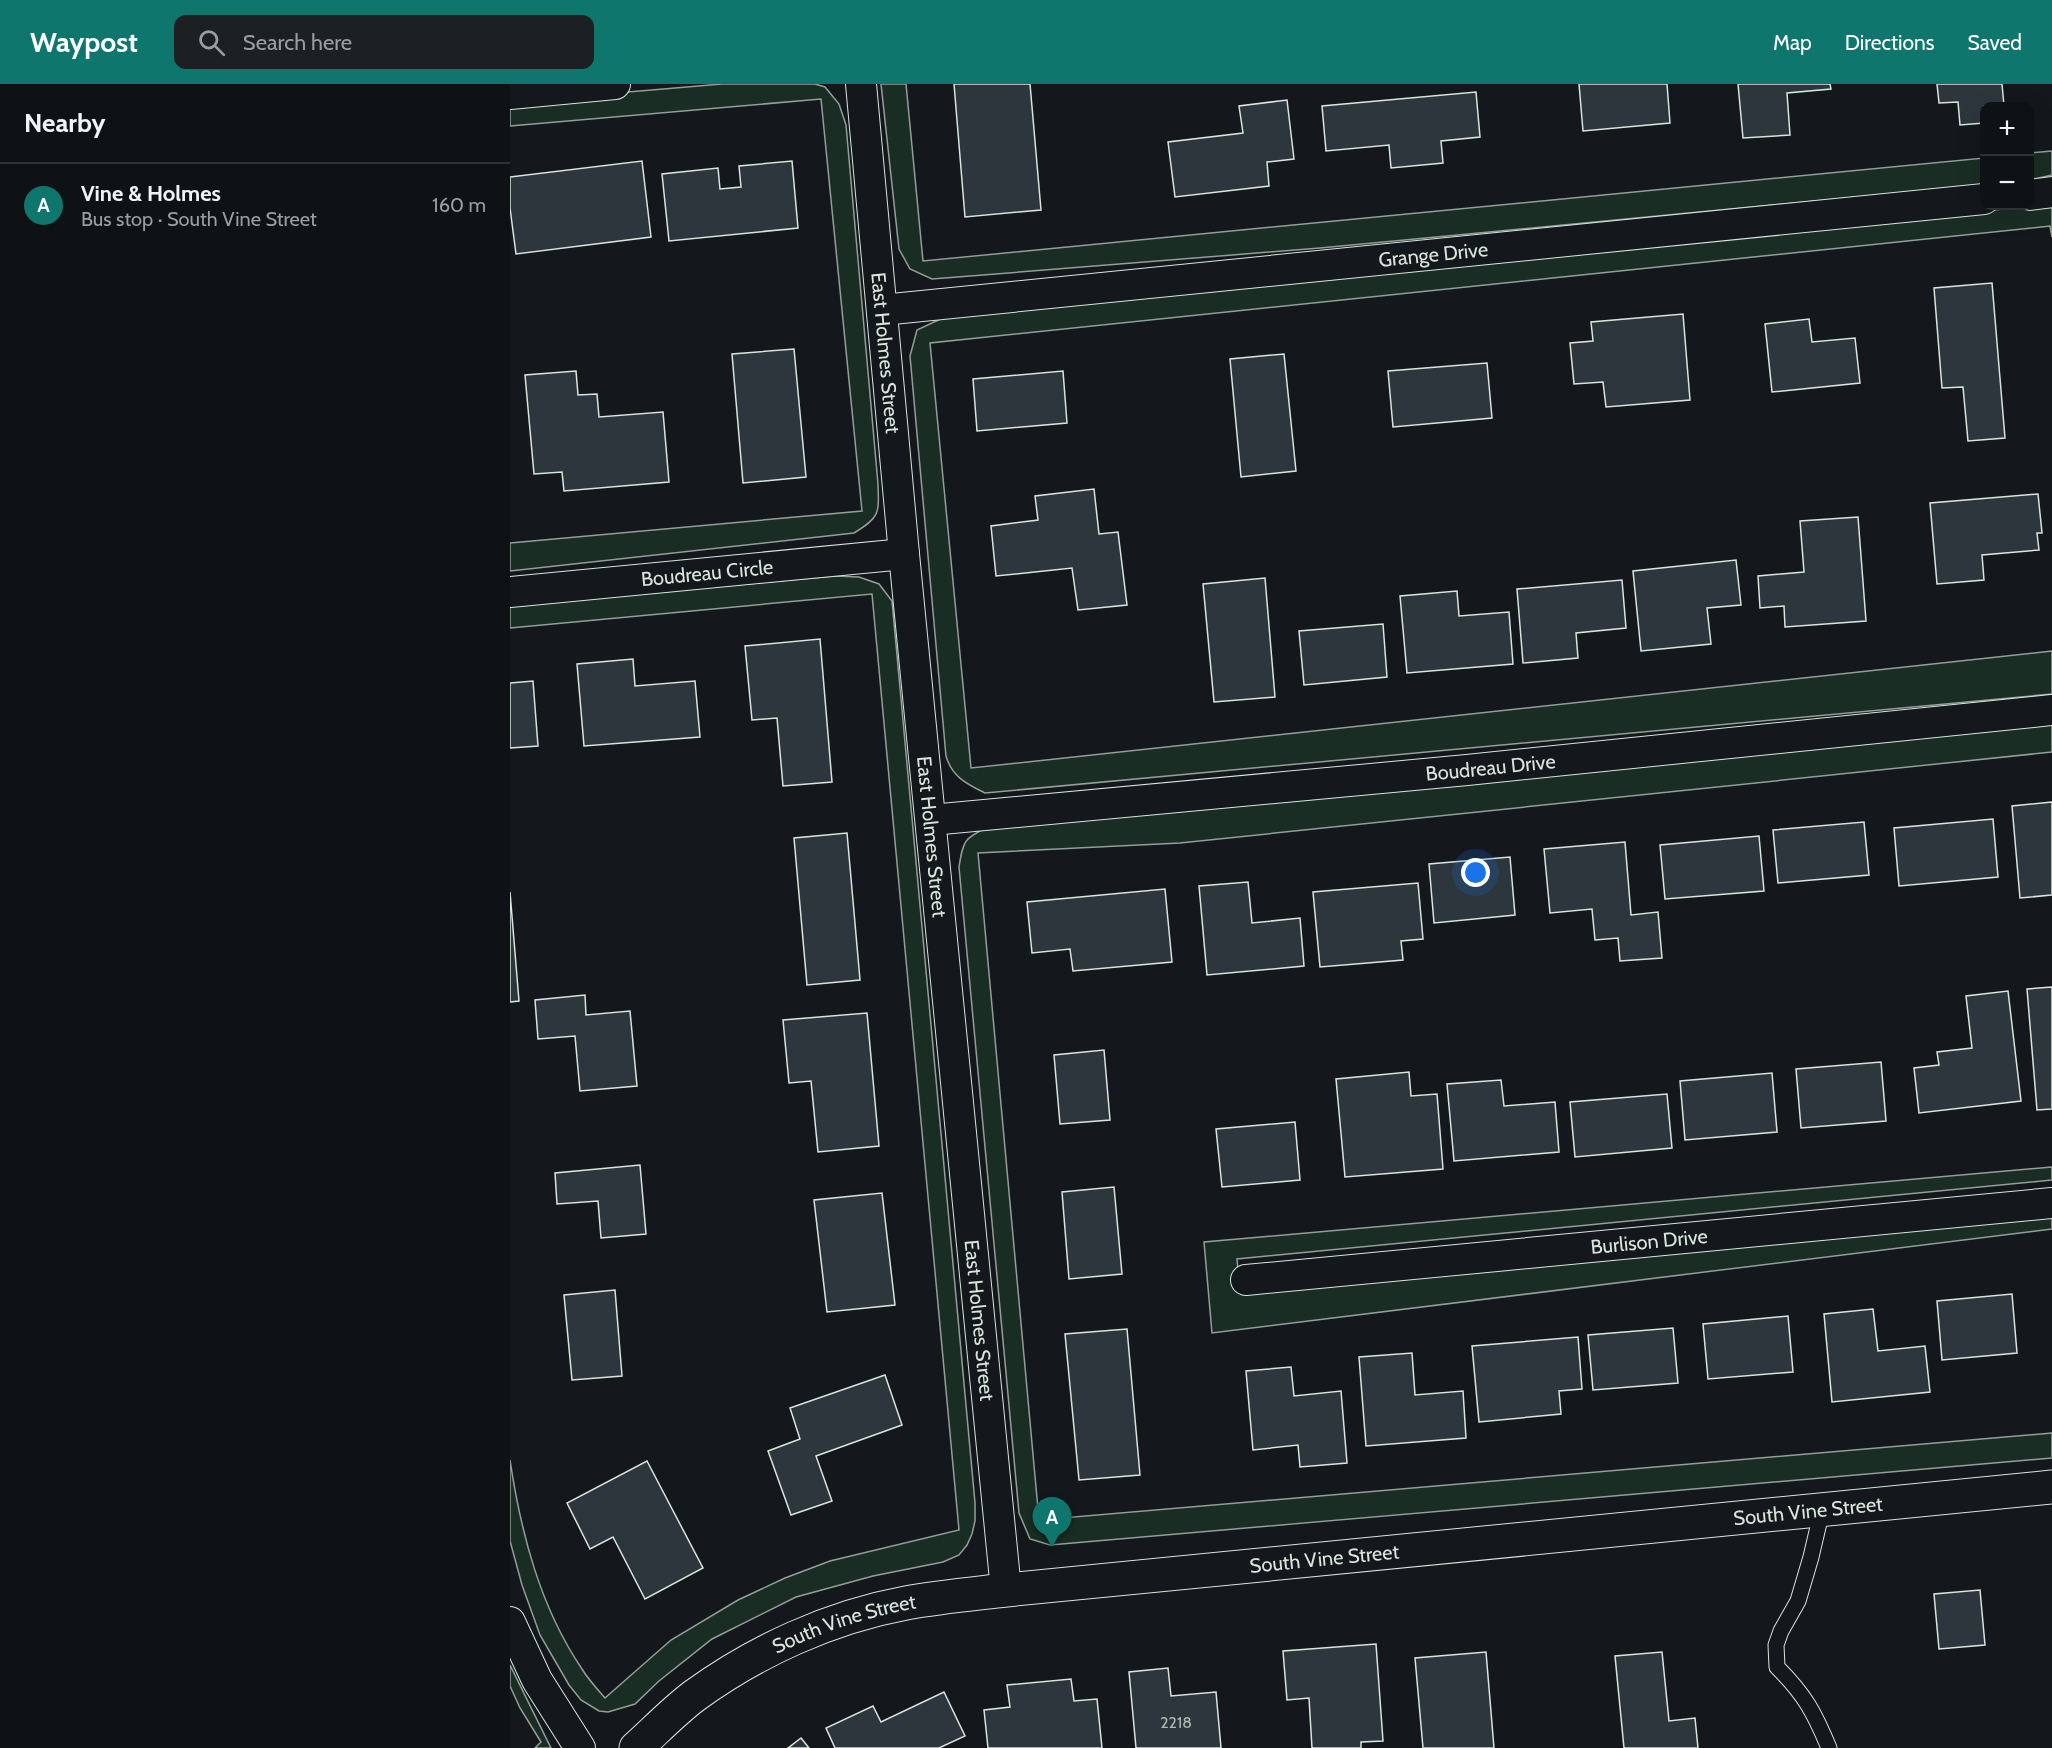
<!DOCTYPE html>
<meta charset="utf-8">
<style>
body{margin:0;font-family:Cabin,sans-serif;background:#1d2022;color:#f1f3f6}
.controls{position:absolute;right:18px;top:18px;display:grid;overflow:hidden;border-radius:12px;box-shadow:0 6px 24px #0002}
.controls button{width:54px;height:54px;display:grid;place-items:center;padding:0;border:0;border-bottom:2px solid #2f3234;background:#0f1215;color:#f1f3f6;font:30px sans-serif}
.you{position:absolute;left:966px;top:789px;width:21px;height:21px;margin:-15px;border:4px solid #fff;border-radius:50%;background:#1a73e8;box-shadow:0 0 0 9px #1a73e833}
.badge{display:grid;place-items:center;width:39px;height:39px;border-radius:50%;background:#0f766e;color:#fff;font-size:20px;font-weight:700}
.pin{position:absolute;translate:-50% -50px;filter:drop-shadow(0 2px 3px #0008)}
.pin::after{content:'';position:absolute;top:32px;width:21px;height:18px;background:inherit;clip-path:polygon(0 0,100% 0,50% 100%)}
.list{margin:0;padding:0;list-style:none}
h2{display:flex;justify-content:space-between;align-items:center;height:78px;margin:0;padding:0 24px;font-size:26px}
h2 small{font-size:20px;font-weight:400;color:#9b9ea0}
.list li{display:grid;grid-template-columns:39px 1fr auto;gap:18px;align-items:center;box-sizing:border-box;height:84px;padding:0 24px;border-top:2px solid #2f3234}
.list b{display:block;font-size:22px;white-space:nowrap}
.list p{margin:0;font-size:20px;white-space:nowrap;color:#9b9ea0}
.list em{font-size:20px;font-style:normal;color:#9b9ea0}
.icon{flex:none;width:33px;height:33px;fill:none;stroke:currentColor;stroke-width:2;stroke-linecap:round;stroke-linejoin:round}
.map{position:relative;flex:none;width:1542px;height:1664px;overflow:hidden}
header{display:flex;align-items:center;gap:36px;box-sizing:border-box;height:84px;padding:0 30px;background:#0f766e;color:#fff}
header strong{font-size:28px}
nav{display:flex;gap:33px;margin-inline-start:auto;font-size:21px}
.search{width:420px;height:54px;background:#1d2022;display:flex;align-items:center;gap:15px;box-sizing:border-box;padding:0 21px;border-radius:12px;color:#9b9ea0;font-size:22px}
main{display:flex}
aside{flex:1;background:#0f1215}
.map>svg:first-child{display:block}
.green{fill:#1a2d24;stroke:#939e99;stroke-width:1.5}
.building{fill:#2c363c;stroke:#d8e6dc;stroke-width:1.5}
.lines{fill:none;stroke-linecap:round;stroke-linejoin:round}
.service-casing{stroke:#d8e6dc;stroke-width:17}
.minor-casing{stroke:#d8e6dc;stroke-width:32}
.tertiary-casing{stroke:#d8e6dc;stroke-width:35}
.service{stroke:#14181c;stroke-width:15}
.minor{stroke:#14181c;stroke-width:30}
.tertiary{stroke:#14181c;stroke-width:33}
.labels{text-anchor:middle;stroke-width:4.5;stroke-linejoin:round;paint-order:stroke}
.number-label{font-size:16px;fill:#adbab4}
.street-label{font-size:20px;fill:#d8e6dc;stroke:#14181c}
</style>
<header>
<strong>Waypost</strong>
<div class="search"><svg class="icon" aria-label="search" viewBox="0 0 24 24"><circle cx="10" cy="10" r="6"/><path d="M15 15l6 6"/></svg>Search here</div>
<nav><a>Map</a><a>Directions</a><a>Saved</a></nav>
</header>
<main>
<aside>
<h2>Nearby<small></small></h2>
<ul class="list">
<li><span class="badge">A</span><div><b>Vine &amp; Holmes</b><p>Bus stop · South Vine Street</p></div><em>160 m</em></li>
</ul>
</aside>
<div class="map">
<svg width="1542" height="1664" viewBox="0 0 1542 1664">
<rect width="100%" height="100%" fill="#14181c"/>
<g class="green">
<path d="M212 0H305L315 3 329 20 336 41 368 400C369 430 370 433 344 449L0 487V459L352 427 311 15 0 42V18Z"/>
<path d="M371 0H396L413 177 1474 74V101L810 164 422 195 400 185 389 165Z"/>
<path d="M1542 67V91L1520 96V69Z"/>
<path d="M1533 121 1542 122V153L1540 142 420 259 461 684 1542 567V610L475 709C457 700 442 693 436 672L400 272 407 246 441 230Z"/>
<path d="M326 492 349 493 369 500 382 517 465 1419V1437L462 1450 457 1461 449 1471 433 1478 363 1492 286 1513 202 1555 149 1597 125 1620 98 1628 89 1627 71 1616 59 1601 30 1551 12 1501 0 1457V1376C11 1449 30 1523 72 1585 78 1595 87 1605 95 1614L161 1556 228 1516 275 1494 320 1477 449 1446 362 510 0 544V521Z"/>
<path d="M1542 637V668L670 759 468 769 529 1436 1542 1349V1374L540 1461 520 1455 509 1429 449 783C453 757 454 754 478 743Z"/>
<path d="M1542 1083V1096L727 1175 730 1209 1542 1129V1145L702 1249 694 1158Z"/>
<path d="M0 1581 41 1664H25L31 1658 10 1624 0 1602Z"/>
</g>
<g class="building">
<path d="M444 0H520L531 126 455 133Z"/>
<path d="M1069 0H1157L1160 39 1073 47Z"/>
<path d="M1228 0H1320L1321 5 1277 9 1280 51 1233 54Z"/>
<path d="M1427 0H1492L1494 22H1474V39L1450 41 1448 18 1429 19Z"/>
<path d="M966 8 970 53 931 57 933 79 881 84 879 61 816 67 812 22Z"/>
<path d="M777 16 784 75 757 78 759 102 665 113 658 58 733 49 729 22Z"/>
<path d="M132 77 141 153 6 170 0 124V93Z"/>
<path d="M282 77 288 144 159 157 152 90 208 84 210 105 231 103 229 82Z"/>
<path d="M1482 199 1495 354 1458 357 1453 303 1432 304 1424 204Z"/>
<path d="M1173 230 1180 316 1096 323 1093 298 1064 300 1060 259 1083 257 1081 238Z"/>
<path d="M1299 235 1302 258 1345 254 1350 299 1262 308 1255 240Z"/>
<path d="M284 265 296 393 233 399 222 270Z"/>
<path d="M774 270 786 387 731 393 720 275Z"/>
<path d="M977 279 982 334 883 343 878 287Z"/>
<path d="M66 287 68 311 87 310 89 333 153 328 159 398 54 407 52 388 24 390 15 291Z"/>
<path d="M553 287 557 339 467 347 463 295Z"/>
<path d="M584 405 589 450 608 448 617 521 568 526 562 484 486 492 481 442 528 436 525 412Z"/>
<path d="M1528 410 1532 449H1527L1529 466 1472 471 1474 496 1427 500 1420 419Z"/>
<path d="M1348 433 1356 537 1275 543 1274 522 1250 524 1248 492 1294 488 1290 437Z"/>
<path d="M1226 476 1231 521 1197 524 1201 560 1131 567 1123 487Z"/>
<path d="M755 494 765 613 704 618 693 500Z"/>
<path d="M1112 496 1116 544 1066 549 1068 574 1013 579 1007 505Z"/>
<path d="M947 507 949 532 999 528 1003 580 897 589 890 512Z"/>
<path d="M873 540 877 593 794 601 789 547Z"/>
<path d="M310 555 322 698 273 702 267 634 242 636 235 562Z"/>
<path d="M123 575 125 602 185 597 190 653 74 662 67 580Z"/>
<path d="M23 597 28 662 0 664V599Z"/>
<path d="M1542 718V811L1510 814 1502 722Z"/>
<path d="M1483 735 1488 793 1389 802 1384 744Z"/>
<path d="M1354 738 1359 791 1268 799 1263 746Z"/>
<path d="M337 749 350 896 297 901 284 754Z"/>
<path d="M1249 752 1254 807 1155 815 1150 761Z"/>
<path d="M1115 758 1121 831 1148 828 1152 874 1110 877 1108 854 1085 856 1082 825 1040 829 1034 765Z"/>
<path d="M1000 773 1005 831 924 839 919 780Z"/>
<path d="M738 798 742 839 790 834 794 882 697 891 689 802Z"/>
<path d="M908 799 913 855 891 857 893 876 810 883 803 808Z"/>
<path d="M655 805 662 878 563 887 560 865 522 869 517 818Z"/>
<path d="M0 808 9 917 0 918Z"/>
<path d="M1542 903V1025L1527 1026 1517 905Z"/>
<path d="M1498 907 1511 1017 1409 1029 1404 984 1429 981 1427 968 1462 964 1456 912Z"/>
<path d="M75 911 76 931 120 927 127 1002 70 1007 65 952 28 955 25 916Z"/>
<path d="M357 929 369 1062 308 1068 301 997 279 999 273 936Z"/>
<path d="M594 966 600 1036 550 1040 544 971Z"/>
<path d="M1371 978 1376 1037 1291 1044 1286 985Z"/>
<path d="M899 988 901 1012 927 1010 933 1085 835 1093 826 995Z"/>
<path d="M1262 989 1267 1048 1175 1056 1170 997Z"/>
<path d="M991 996 994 1022 1045 1018 1049 1068 944 1077 937 1000Z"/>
<path d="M1157 1010 1162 1064 1065 1073 1060 1018Z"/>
<path d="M785 1038 790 1096 712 1103 706 1045Z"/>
<path d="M130 1081 136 1150 91 1154 88 1117 47 1120 45 1089Z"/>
<path d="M604 1103 612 1190 559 1195 552 1108Z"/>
<path d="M372 1109 385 1221 317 1228 304 1116Z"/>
<path d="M105 1206 112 1292 62 1296 54 1211Z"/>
<path d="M1502 1210 1507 1269 1432 1276 1427 1217Z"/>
<path d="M1363 1225 1368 1267 1415 1262 1420 1308 1322 1318 1314 1230Z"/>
<path d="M1278 1232 1283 1288 1198 1295 1193 1240Z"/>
<path d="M1163 1244 1168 1299 1083 1306 1078 1251Z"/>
<path d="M617 1245 630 1391 569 1396 555 1250Z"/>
<path d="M1068 1253 1072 1305 1049 1307 1051 1330 969 1338 962 1262Z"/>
<path d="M902 1269 905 1311 953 1307 956 1354 856 1362 849 1273Z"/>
<path d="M781 1283 784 1312 831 1307 837 1379 790 1383 788 1361 743 1366 736 1287Z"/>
<path d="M375 1291 392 1341 306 1372 322 1417 281 1431 258 1367 290 1355 280 1324Z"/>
<path d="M137 1377 193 1484 135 1515 103 1453 80 1465 57 1419Z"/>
<path d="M1470 1506 1475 1561 1429 1565 1424 1510Z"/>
<path d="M866 1560 873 1657 851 1658V1664H802L799 1614 777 1616 773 1567Z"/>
<path d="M976 1568 984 1664H913L905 1574Z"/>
<path d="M1152 1568 1159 1637 1185 1634 1188 1664H1114L1105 1572Z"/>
<path d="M658 1584 661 1612 706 1608 711 1664H626L619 1588Z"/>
<path d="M561 1595 564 1617 587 1615 592 1664H478L474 1626 500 1623 497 1601Z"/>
<path d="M434 1608 455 1652 429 1664H325L316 1644 363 1622 371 1638Z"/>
<path d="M291 1654 299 1664H278Z"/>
</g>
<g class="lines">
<g class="service-casing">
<path id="service" d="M1312 1426 1301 1473 1288 1517 1271 1547 1266 1561 1267 1583C1295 1611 1304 1628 1319 1664"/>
</g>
<g class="minor-casing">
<g id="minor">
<path id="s1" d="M351 0 394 470 496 1506"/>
<path d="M0 10 105 0"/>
<path d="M1520 111 1542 108"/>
<path id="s2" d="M372 226 1474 115"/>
<path id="s3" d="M0 508 394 470"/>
<path id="s4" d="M421 736 957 686 1542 626"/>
<path id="s5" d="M736 1196 1542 1119"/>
<path d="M0 1538 27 1596 70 1664"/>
</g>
</g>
<g class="tertiary-casing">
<g id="tertiary">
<path id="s6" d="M126 1664C145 1647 163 1628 184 1612 246 1567 320 1533 396 1519 429 1513 462 1510 496 1506L1542 1403"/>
</g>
</g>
<use href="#service" class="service"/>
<use href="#minor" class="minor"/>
<use href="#tertiary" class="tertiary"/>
</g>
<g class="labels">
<g class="number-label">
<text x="666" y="1644">2218</text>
</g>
<g class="street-label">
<text dy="7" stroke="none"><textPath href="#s2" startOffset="554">Grange Drive</textPath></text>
<text dy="7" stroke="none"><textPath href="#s1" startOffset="270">East Holmes Street</textPath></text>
<text dy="7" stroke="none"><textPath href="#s3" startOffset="198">Boudreau Circle</textPath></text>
<text dy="7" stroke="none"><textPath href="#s4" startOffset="562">Boudreau Drive</textPath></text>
<text dy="7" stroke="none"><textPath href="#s1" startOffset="756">East Holmes Street</textPath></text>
<text dy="7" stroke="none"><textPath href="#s5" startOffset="405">Burlison Drive</textPath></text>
<text dy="7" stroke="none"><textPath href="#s1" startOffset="1242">East Holmes Street</textPath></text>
<text dy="7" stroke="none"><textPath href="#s6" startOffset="1218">South Vine Street</textPath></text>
<text dy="7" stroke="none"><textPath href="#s6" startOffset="732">South Vine Street</textPath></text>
<text dy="7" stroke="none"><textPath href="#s6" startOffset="246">South Vine Street</textPath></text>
</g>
</g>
</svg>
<div class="controls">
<button>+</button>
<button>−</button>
</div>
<div class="you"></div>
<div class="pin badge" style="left:542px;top:1463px">A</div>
</div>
</main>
